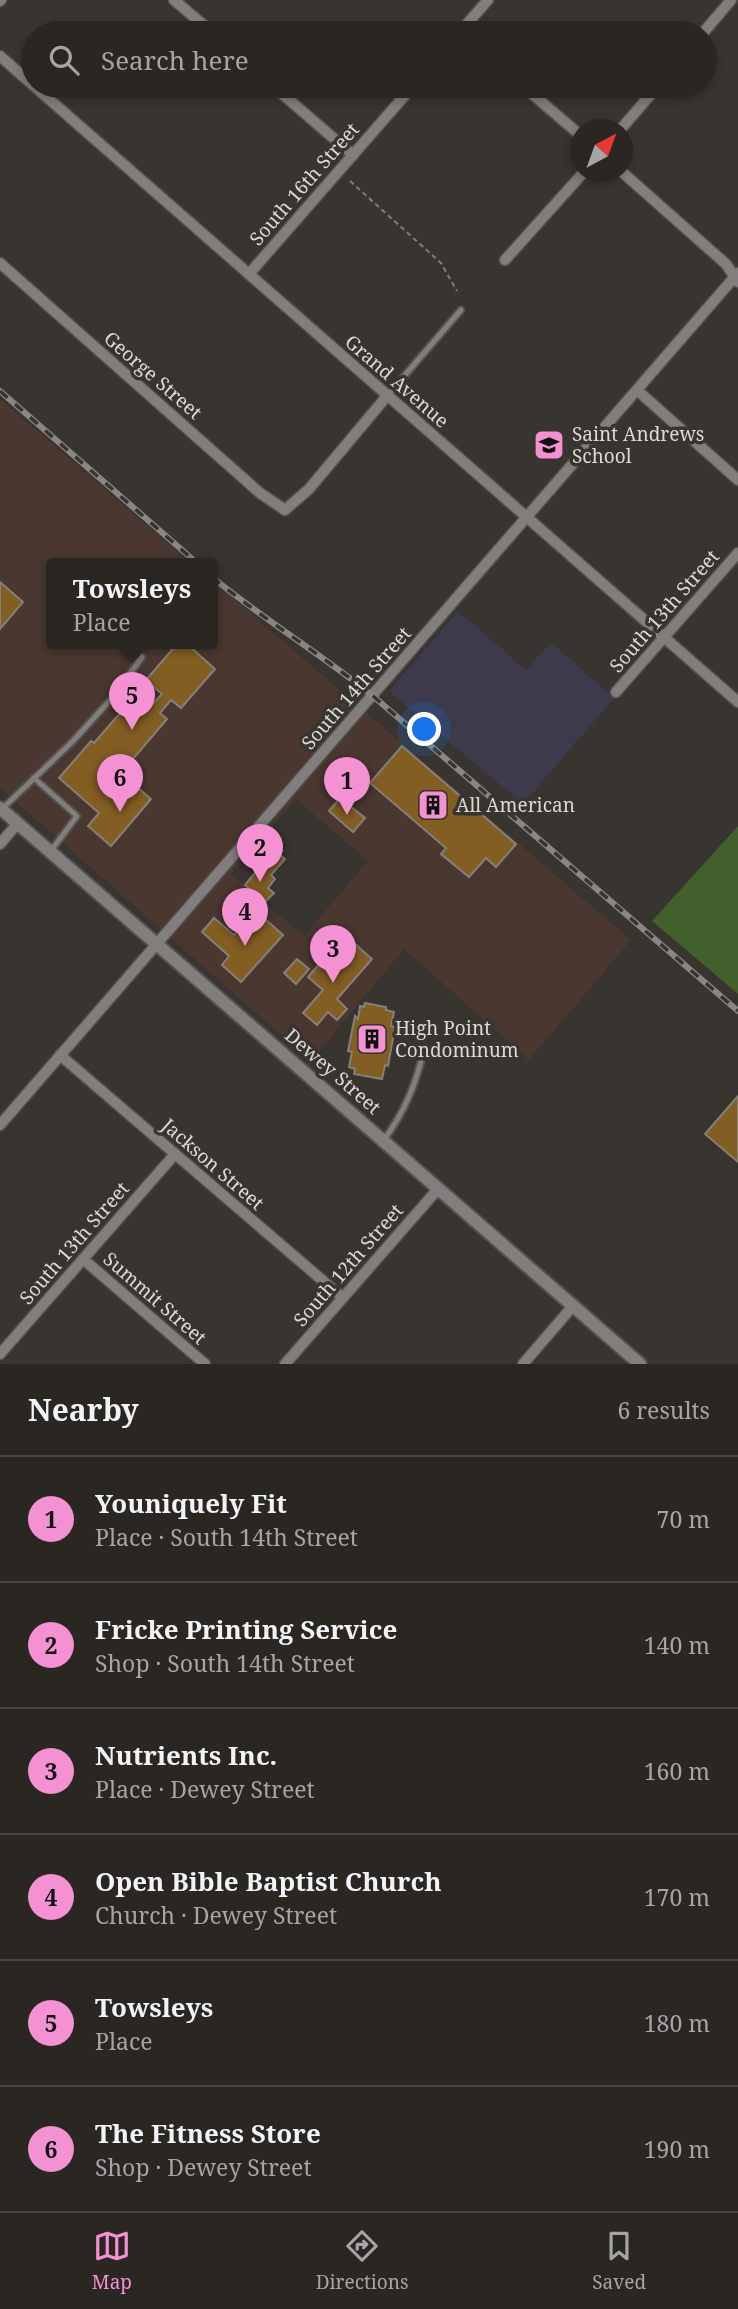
<!DOCTYPE html>
<meta charset="utf-8">
<style>
body{margin:0;font-family:"Noto Serif",serif;background:#363330;color:#f1f3f6}
.compass{position:absolute;left:570px;top:119px;width:63px;height:63px;border-radius:50%;background:#2a2723;box-shadow:0 4px 10px #0003;rotate:41deg}
.you{position:absolute;left:425px;top:730px;width:24px;height:24px;margin:-18px;border:5px solid #fff;border-radius:50%;background:#1a73e8;box-shadow:0 0 0 10px #1a73e833}
.badge{display:grid;place-items:center;width:46px;height:46px;border-radius:50%;background:#f491d3;color:#111;font-size:23px;font-weight:700}
.pin{position:absolute;translate:-50% -58px;filter:drop-shadow(0 2px 4px #0008)}
.pin::after{content:'';position:absolute;top:37px;width:24px;height:21px;background:inherit;clip-path:polygon(0 0,100% 0,50% 100%)}
.popup{position:absolute;left:46px;top:558px;width:172px;height:91px;box-sizing:border-box;display:grid;place-content:center;border-radius:7px;background:#2a2723;filter:drop-shadow(0 2px 5px #0005);font-size:23px;white-space:nowrap;color:#a5a5a6}
.popup b{font-size:26px;color:#f1f3f6}
.popup::after{content:'';position:absolute;left:50%;top:100%;margin-left:-14px;border:14px solid transparent;border-top-color:#2a2723}
.list{margin:0;padding:0;list-style:none}
h2{display:flex;justify-content:space-between;align-items:center;height:91px;margin:0;padding:0 28px;font-size:30px}
h2 small{font-size:23px;font-weight:400;color:#a5a5a6}
.list li{display:grid;grid-template-columns:46px 1fr auto;gap:21px;align-items:center;box-sizing:border-box;height:126px;padding:0 28px;border-top:2px solid #464441}
.list b{display:block;font-size:26px;white-space:nowrap}
.list p{margin:0;font-size:23px;white-space:nowrap;color:#a5a5a6}
.list em{font-size:23px;font-style:normal;color:#a5a5a6}
.icon{flex:none;width:38px;height:38px;fill:none;stroke:currentColor;stroke-width:2;stroke-linecap:round;stroke-linejoin:round}
.map{position:relative;flex:none;width:738px;height:1364px;overflow:hidden}
.search{position:absolute;background:#2a2723;box-shadow:0 4px 10px #0003;left:21px;right:21px;top:21px;height:77px;display:flex;align-items:center;gap:18px;box-sizing:border-box;padding:0 24px;border-radius:38px;color:#a5a5a6;font-size:26px}
.sheet{height:847px;background:#2a2723}
nav{display:flex;justify-content:space-around;align-items:center;box-sizing:border-box;height:98px;border-top:2px solid #464441;background:#2a2723;font-size:19px;color:#a5a5a6}
nav a{display:grid;justify-items:center;gap:4px}
nav .on{color:#f491d3}
.map>svg:first-child{display:block}
.commercial{fill:#3d3a4b}
.industrial{fill:#4a3830;fill-rule:evenodd}
.green{fill:#42602c}
.building{fill:#835e23;stroke:#848079;stroke-width:2}
.lines{fill:none;stroke-linecap:round;stroke-linejoin:round}
.service-casing{stroke:#55524d;stroke-width:9}
.minor-casing{stroke:#55524d;stroke-width:13}
.tertiary-casing{stroke:#55524d;stroke-width:16}
.path{stroke:#817e7a;stroke-width:2;stroke-dasharray:5 3.5;stroke-linecap:butt}
.service{stroke:#827e7d;stroke-width:5}
.minor{stroke:#827e7d;stroke-width:10}
.tertiary{stroke:#827e7d;stroke-width:12}
.rail-casing{stroke:#8a8783;stroke-width:6}
.rail{stroke:#38342f;stroke-width:3.5;stroke-dasharray:10;stroke-linecap:butt}
.labels{text-anchor:middle;stroke-width:7;stroke-linejoin:round;paint-order:stroke}
.street-label{font-size:19px;fill:#dbd9d5;stroke:#38342f}
.poi-label{font-size:19px;fill:#dbd9d5;stroke:#38342f;text-anchor:start}
</style>
<div class="map">
<svg width="738" height="1364" viewBox="0 0 738 1364">
<rect width="100%" height="100%" fill="#38342f"/>
<path class="commercial" d="M458 611 526 670 551 642 614 698 523 804 389 691Z"/>
<path class="industrial" d="M0 399 192 564H52V644H212L213 581 631 940 529 1060 404 949 311 1061 0 788ZM296 799 368 861 304 936 231 874Z"/>
<path class="green" d="M738 826V994L652 921Z"/>
<g class="building">
<path d="M0 582 23 602 0 629Z"/>
<path d="M177 644H187L215 669 181 708 171 700 160 713 167 719 121 773 151 799 111 846 88 826 99 813 59 778 91 741 94 743 137 694 151 706 162 694 146 680Z"/>
<path d="M402 746 516 844 496 867 486 858 469 877 441 854 446 848 370 783Z"/>
<path d="M340 798 365 818 353 832 329 811Z"/>
<path d="M269 840 282 851 279 854 285 859 271 875 275 879 268 888 274 893 265 902 245 885 270 854 263 848Z"/>
<path d="M255 910 283 935 241 982 222 965 229 956 202 932 214 918 234 935Z"/>
<path d="M345 935 372 959 337 999 347 1009 337 1020 328 1012 317 1025 303 1013 323 990 308 977Z"/>
<path d="M297 959 309 969 296 984 284 973Z"/>
<path d="M365 1003 386 1007V1010L394 1012 391 1026 395 1027 388 1066 385 1065 382 1079 354 1074 355 1069 349 1067 352 1052 348 1051 355 1016 358 1019 360 1006 364 1007Z"/>
<path d="M738 1096V1162L705 1134Z"/>
</g>
<g class="lines">
<g class="service-casing">
<g id="service">
<path d="M387 396 461 310"/>
<path d="M34 778 77 816 50 852"/>
<path d="M2 809 73 741 113 697 142 657"/>
<path d="M383 1141C405 1112 417 1083 424 1048"/>
</g>
</g>
<g class="minor-casing">
<g id="minor">
<path d="M174 0 213 33"/>
<path d="M0 1 1 0"/>
<path d="M459 33 488 0"/>
<path d="M703 33 731 0"/>
<path d="M0 56 33 85"/>
<path d="M34 86 738 702"/>
<path d="M273 86 353 155"/>
<path d="M523 86 580 135"/>
<path d="M620 130 658 86"/>
<path d="M622 172 726 264 738 282"/>
<path d="M505 260 584 172"/>
<path d="M0 263 260 493 285 510 309 489 387 396"/>
<path d="M249 274 413 86"/>
<path d="M637 390 738 480"/>
<path d="M616 692 738 553"/>
<path d="M0 844 18 823"/>
<path d="M60 1055 343 1298"/>
<path d="M0 1125 738 273"/>
<path d="M83 1259 205 1364"/>
<path d="M0 1354 175 1154"/>
<path d="M285 1364 438 1189"/>
<path d="M523 1364 573 1306"/>
</g>
</g>
<g class="tertiary-casing">
<path id="tertiary" d="M0 808 640 1364"/>
</g>
<path class="path" d="M350 181 441 263 457 291"/>
<use href="#service" class="service"/>
<use href="#minor" class="minor"/>
<use href="#tertiary" class="tertiary"/>
<g class="rail-casing">
<g id="rail">
<path d="M0 391 198 564"/>
<path d="M212 577C264 620 321 654 373 696L738 1011"/>
</g>
</g>
<use href="#rail" class="rail"/>
</g>
<defs>
<g id="school-square" transform="scale(1.575)"><rect x="-9" y="-9" width="18" height="18" rx="4" fill="#f491d3" stroke="#38342f"/><path d="M0-5L7-2L0 1L-7-2ZM-4 1L0 2.5L4 1V4Q0 6-4 4Z" fill="#111"/></g>
<g id="building-square" transform="scale(1.575)"><rect x="-9" y="-9" width="18" height="18" rx="4" fill="#f491d3" stroke="#38342f"/><path d="M-4-6H4V6H1V3H-1V6H-4ZM-2.5-4.3h1.7v1.8h-1.7ZM.8-4.3h1.7v1.8H.8ZM-2.5-1h1.7V.8h-1.7ZM.8-1h1.7V.8H.8Z" fill="#111"/></g>
</defs>
<g fill-rule="evenodd">
<use href="#school-square" x="549" y="445"/>
<use href="#building-square" x="433" y="805"/>
<use href="#building-square" x="372" y="1039"/>
</g>
<g class="labels">
<g class="street-label">
<text transform="translate(304 184) rotate(-49)" y="7">South 16th Street</text>
<text transform="translate(153 375) rotate(41)" y="7">George Street</text>
<text transform="translate(397 381) rotate(41)" y="7">Grand Avenue</text>
<text transform="translate(664 611) rotate(-49)" y="7">South 13th Street</text>
<text transform="translate(356 688) rotate(-49)" y="7">South 14th Street</text>
<text transform="translate(333 1071) rotate(41)" y="7">Dewey Street</text>
<text transform="translate(213 1164) rotate(41)" y="7">Jackson Street</text>
<text transform="translate(74 1243) rotate(-49)" y="7">South 13th Street</text>
<text transform="translate(348 1265) rotate(-49)" y="7">South 12th Street</text>
<text transform="translate(155 1298) rotate(41)" y="7">Summit Street</text>
</g>
<g class="poi-label">
<text x="572" y="441">Saint Andrews<tspan x="572" dy="22">School</tspan></text>
<text x="456" y="812">All American</text>
<text x="395" y="1035">High Point<tspan x="395" dy="22">Condominum</tspan></text>
</g>
</g>
</svg>
<svg class="compass" viewBox="-18 -18 36 36"><path d="M0-13l5 13h-10z" fill="#e53935"/><path d="M0 13l5-13h-10z" fill="#a5a5a6"/></svg>
<div class="you"></div>
<div class="pin badge" style="left:347px;top:815px">1</div>
<div class="pin badge" style="left:260px;top:882px">2</div>
<div class="pin badge" style="left:333px;top:983px">3</div>
<div class="pin badge" style="left:245px;top:946px">4</div>
<div class="pin badge" style="left:132px;top:730px">5</div>
<div class="popup"><b>Towsleys</b>Place</div>
<div class="pin badge" style="left:120px;top:812px">6</div>
<div class="search"><svg class="icon" aria-label="search" viewBox="0 0 24 24"><circle cx="10" cy="10" r="6"/><path d="M15 15l6 6"/></svg>Search here</div>
</div>
<section class="sheet">
<h2>Nearby<small>6 results</small></h2>
<ul class="list">
<li><span class="badge">1</span><div><b>Youniquely Fit</b><p>Place · South 14th Street</p></div><em>70 m</em></li>
<li><span class="badge">2</span><div><b>Fricke Printing Service</b><p>Shop · South 14th Street</p></div><em>140 m</em></li>
<li><span class="badge">3</span><div><b>Nutrients Inc.</b><p>Place · Dewey Street</p></div><em>160 m</em></li>
<li><span class="badge">4</span><div><b>Open Bible Baptist Church</b><p>Church · Dewey Street</p></div><em>170 m</em></li>
<li><span class="badge">5</span><div><b>Towsleys</b><p>Place</p></div><em>180 m</em></li>
<li><span class="badge">6</span><div><b>The Fitness Store</b><p>Shop · Dewey Street</p></div><em>190 m</em></li>
</ul>
</section>
<nav>
<a class="on"><svg class="icon" aria-label="map" viewBox="0 0 24 24"><path d="M3 6l6-2 6 2 6-2v14l-6 2-6-2-6 2zM9 4v14M15 6v14"/></svg>Map</a>
<a><svg class="icon" aria-label="directions" viewBox="0 0 24 24"><path d="M12 3l9 9-9 9-9-9zM9 14v-3h6M13 9l2 2-2 2"/></svg>Directions</a>
<a><svg class="icon" aria-label="saved" viewBox="0 0 24 24"><path d="M7 4h10v16l-5-4-5 4z"/></svg>Saved</a>
</nav>
